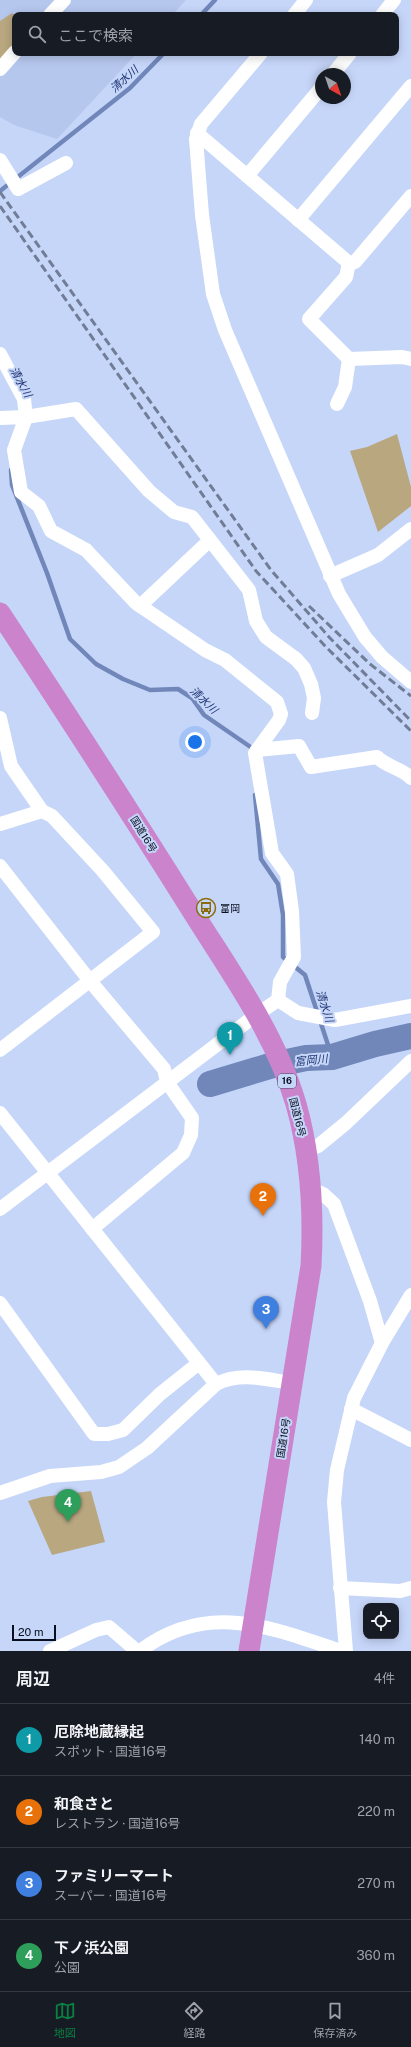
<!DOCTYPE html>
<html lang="ja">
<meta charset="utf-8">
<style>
body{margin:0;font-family:"Public Sans","Noto Sans JP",sans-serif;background:#20242c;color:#f1f3f6}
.controls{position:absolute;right:12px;bottom:12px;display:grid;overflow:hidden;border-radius:8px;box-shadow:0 2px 10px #0003}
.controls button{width:36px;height:36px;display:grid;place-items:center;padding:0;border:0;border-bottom:1px solid #363941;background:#171b24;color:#f1f3f6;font:20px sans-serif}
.compass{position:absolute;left:315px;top:68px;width:36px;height:36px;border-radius:50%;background:#171b24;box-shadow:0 2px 10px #0003;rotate:140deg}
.scale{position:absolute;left:12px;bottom:10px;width:44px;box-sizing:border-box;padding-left:4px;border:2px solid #090f1e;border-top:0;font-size:11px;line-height:14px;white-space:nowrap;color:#090f1e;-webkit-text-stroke:3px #c6d6f9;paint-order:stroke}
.you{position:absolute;left:195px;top:742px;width:14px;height:14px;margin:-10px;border:3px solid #fff;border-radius:50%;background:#1a73e8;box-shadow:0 0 0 6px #1a73e833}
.badge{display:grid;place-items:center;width:26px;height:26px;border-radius:50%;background:#0b8043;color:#fff;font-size:13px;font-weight:700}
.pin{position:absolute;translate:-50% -33px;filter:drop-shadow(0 1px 2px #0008)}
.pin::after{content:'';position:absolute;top:21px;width:14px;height:12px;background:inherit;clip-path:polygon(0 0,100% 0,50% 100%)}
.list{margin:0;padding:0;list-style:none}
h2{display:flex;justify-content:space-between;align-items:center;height:52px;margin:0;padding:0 16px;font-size:17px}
h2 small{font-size:13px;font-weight:400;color:#9ea1a6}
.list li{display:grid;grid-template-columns:26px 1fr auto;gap:12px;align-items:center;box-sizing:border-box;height:72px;padding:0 16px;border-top:1px solid #363941}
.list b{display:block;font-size:15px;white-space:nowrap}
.list p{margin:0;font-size:13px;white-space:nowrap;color:#9ea1a6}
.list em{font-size:13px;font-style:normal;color:#9ea1a6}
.icon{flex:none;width:22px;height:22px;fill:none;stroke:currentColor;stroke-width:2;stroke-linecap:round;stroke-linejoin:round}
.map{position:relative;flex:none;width:411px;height:1651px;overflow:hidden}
.search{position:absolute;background:#171b24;box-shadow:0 2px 10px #0003;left:12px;right:12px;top:12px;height:44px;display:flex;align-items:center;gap:10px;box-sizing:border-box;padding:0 14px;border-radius:8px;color:#9ea1a6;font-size:15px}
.sheet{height:340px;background:#171b24}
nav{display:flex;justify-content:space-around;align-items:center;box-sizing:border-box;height:56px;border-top:1px solid #363941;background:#171b24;font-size:11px;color:#9ea1a6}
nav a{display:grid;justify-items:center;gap:2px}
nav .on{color:#0b8043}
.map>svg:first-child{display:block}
.built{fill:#b6c7ee}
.green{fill:#b9a780}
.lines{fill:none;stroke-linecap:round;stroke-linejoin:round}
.stream{stroke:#7187ba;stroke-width:4.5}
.river{stroke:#7187ba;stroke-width:26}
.minor{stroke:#fff;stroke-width:14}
.highway{stroke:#cb84cc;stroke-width:21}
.rail{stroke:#717c96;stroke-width:3;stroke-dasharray:8 4;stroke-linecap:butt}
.labels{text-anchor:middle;stroke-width:4;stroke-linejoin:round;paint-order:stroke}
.shield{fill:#c6d6f9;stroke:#424b60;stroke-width:1}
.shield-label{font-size:9px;font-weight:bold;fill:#090f1e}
.street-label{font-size:10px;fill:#090f1e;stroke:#c6d6f9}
.poi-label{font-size:10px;fill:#090f1e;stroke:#c6d6f9;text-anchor:start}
.water-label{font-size:11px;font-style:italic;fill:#1e3372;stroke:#c6d6f9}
</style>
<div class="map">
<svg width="411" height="1651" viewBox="0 0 411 1651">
<rect width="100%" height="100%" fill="#c6d6f9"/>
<path class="built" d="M0 0H186L172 15H15V53H137L57 139 14 125 0 117Z"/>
<g class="green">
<path d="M12 13 15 16V45L0 60V21Z"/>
<path d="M397 434 411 487V506L378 532 350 451 367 447Z"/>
<path d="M91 1491 105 1542 52 1555 28 1501 42 1497Z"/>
</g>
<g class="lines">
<g class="stream">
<path d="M201 15 215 0"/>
<path d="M0 191 130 88 164 53"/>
<path d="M11 470 12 485 47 573 70 639 96 664 123 679 150 690 178 689 192 698 204 715 252 748V751"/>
<path d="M255 795 261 859 278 884 283 915V957L305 975 332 1057"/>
</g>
<path class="river" d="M210 1084 273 1065 306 1058 332 1057 375 1044 411 1036"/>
<g class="minor">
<path d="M50 15 64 0"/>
<path d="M294 15 306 0"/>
<path d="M382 15 394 0"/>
<path d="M261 53 201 124 196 139 202 215 213 294 225 330 339 594 365 637 382 657 411 682"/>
<path d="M0 69 15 52"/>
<path d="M333 74 350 53"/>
<path d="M197 133 349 263 355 262 411 196"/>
<path d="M0 160 18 189 66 163"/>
<path d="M247 176 321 88"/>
<path d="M298 220 411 86"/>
<path d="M349 263 346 277 309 319 349 359 402 357 411 359"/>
<path d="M0 354 24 399 26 417 14 450 21 492 39 506 51 531 86 550 136 603 205 650 225 660 277 702 281 714 279 720 255 753 272 853 287 874 292 911 294 957 280 982 278 1000"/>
<path d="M337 404 345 387 349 359"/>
<path d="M0 418 26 417 76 409 149 491 174 512 192 517 210 540 249 590 256 621 266 637 296 659 304 668 311 684 314 698 312 713"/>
<path d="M330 576 378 555 411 529"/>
<path d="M140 606 210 540"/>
<path d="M0 718 11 766 42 811"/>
<path d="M257 750 299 746 311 767 377 757C387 767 401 768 411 778"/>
<path d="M0 824 42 811 52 816 103 871 153 932 0 1050"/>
<path d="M0 866 90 981 164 1069 167 1082 192 1118 191 1135 183 1153 92 1229"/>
<path d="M0 1113 216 1384"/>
<path d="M306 1150 318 1146 346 1123 411 1061"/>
<path d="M311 1189 323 1194 334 1204 370 1301 382 1343"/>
<path d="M0 1209 256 1015 278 1000 298 1013 335 1020 411 1006"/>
<path d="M0 1303 94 1434H108L123 1430 160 1394 199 1363"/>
<path d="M351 1409 411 1440"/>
<path d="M0 1493 50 1476 101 1472 119 1467 147 1448 216 1384C240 1372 265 1379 291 1383"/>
<path d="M340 1588 400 1591 411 1588"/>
<path d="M50 1651 96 1630 109 1627 137 1651"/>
<path d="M140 1651C208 1600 271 1628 341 1651"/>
<path d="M346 1651 334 1502 337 1470 354 1398 382 1343 411 1295"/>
</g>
<path class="highway" d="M0 613C64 710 127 807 189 906 228 969 275 1032 296 1104 311 1157 314 1211 311 1266L249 1651"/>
<g class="rail">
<path d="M0 192 271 570 329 637 411 721"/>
<path d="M0 206 256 571 326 647 411 731"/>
<path d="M309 606 370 664 411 696"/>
</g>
</g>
<defs>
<g id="bus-ring" transform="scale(1)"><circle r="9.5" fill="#c6d6f9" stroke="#8c6b0c" stroke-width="1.5"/><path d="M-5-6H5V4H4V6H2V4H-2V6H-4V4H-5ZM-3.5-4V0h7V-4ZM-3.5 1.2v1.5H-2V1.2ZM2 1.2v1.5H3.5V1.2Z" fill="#8c6b0c"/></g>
</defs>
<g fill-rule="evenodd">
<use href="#bus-ring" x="206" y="908"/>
</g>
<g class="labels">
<rect class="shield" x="278" y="1074" width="18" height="14" rx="3"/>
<g class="shield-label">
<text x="287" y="1084">16</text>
</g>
<g class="street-label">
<text transform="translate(144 834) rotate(58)" y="4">国道16号</text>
<text transform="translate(298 1117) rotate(76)" y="4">国道16号</text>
<text transform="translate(283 1438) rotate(-81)" y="4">国道16号</text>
</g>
<g class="poi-label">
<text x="220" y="912">富岡</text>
</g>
<g class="water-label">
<text transform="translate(124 79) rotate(-42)" y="4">清水川</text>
<text transform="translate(21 382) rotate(61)" y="4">清水川</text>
<text transform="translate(204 700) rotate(44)" y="4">清水川</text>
<text transform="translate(325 1006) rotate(72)" y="4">清水川</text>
<text transform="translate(311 1060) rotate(-6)" y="4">富岡川</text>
</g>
</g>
</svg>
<div class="controls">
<button><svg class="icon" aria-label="locate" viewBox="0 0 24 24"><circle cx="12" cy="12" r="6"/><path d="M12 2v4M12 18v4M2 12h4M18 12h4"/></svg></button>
</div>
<svg class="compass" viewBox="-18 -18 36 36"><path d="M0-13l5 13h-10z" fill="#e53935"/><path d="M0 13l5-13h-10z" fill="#9ea1a6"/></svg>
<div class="scale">20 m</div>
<div class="you"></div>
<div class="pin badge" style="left:230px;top:1055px;background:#0f9aa8">1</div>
<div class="pin badge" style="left:263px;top:1216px;background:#e8710a">2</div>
<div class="pin badge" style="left:266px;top:1329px;background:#3f7fe0">3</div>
<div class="pin badge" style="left:68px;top:1522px;background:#2e9e5b">4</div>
<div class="search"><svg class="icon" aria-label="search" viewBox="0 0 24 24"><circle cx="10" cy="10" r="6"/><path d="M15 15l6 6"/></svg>ここで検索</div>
</div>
<section class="sheet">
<h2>周辺<small>4件</small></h2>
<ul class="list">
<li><span class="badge" style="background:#0f9aa8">1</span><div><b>厄除地蔵縁起</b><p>スポット · 国道16号</p></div><em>140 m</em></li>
<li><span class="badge" style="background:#e8710a">2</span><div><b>和食さと</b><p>レストラン · 国道16号</p></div><em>220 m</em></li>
<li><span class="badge" style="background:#3f7fe0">3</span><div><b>ファミリーマート</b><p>スーパー · 国道16号</p></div><em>270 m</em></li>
<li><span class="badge" style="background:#2e9e5b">4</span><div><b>下ノ浜公園</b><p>公園</p></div><em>360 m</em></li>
</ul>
</section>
<nav>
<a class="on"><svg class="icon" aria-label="map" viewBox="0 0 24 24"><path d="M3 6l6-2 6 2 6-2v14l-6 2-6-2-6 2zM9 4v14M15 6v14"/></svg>地図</a>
<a><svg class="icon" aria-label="directions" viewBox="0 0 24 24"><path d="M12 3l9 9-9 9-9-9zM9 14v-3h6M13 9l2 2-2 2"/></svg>経路</a>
<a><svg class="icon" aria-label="saved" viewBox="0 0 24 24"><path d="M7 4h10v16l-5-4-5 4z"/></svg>保存済み</a>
</nav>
